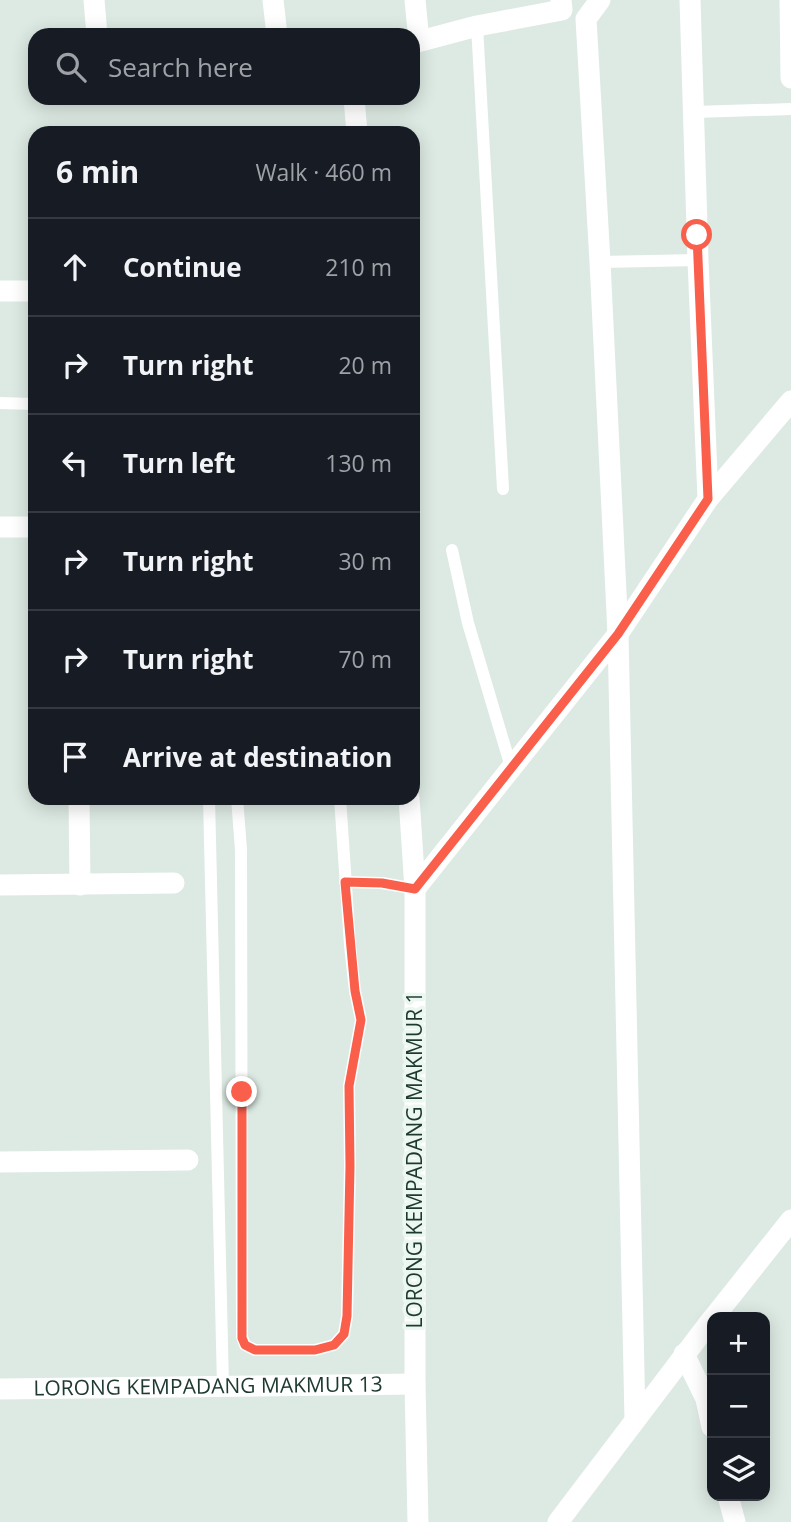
<!DOCTYPE html>
<meta charset="utf-8">
<style>
body{margin:0;font-family:"Open Sans",sans-serif;background:#20242c;color:#f1f3f6}
.controls{position:absolute;right:21px;bottom:21px;display:grid;overflow:hidden;border-radius:14px;box-shadow:0 4px 18px #0003}
.controls button{width:63px;height:63px;display:grid;place-items:center;padding:0;border:0;border-bottom:2px solid #363941;background:#171b24;color:#f1f3f6;font:35px sans-serif}
.stop{position:absolute;width:21px;height:21px;margin:-16px;border:5px solid #fa5f4b;border-radius:50%;background:#fff}
.stop.end{background:#fa5f4b;border-color:#fff;box-shadow:0 2px 7px #0008}
.list{margin:0;padding:0;list-style:none}
h2{display:flex;justify-content:space-between;align-items:center;height:91px;margin:0;padding:0 28px;font-size:30px}
h2 small{font-size:23px;font-weight:400;color:#9ea1a6}
.list li{display:grid;grid-template-columns:46px 1fr auto;gap:21px;align-items:center;box-sizing:border-box;height:98px;padding:0 28px;border-top:2px solid #363941}
.list b{display:block;font-size:26px;white-space:nowrap}
.list em{font-size:23px;font-style:normal;color:#9ea1a6}
.icon{flex:none;width:38px;height:38px;fill:none;stroke:currentColor;stroke-width:2;stroke-linecap:round;stroke-linejoin:round}
.map{position:relative;flex:none;width:791px;height:1522px;overflow:hidden}
.search{position:absolute;background:#171b24;box-shadow:0 4px 18px #0003;left:28px;top:28px;width:392px;height:77px;display:flex;align-items:center;gap:18px;box-sizing:border-box;padding:0 24px;border-radius:21px;color:#9ea1a6;font-size:26px}
.panel{position:absolute;background:#171b24;box-shadow:0 4px 18px #0003;left:28px;top:126px;width:392px;height:679px;border-radius:21px}
.map>svg:first-child{display:block}
.lines{fill:none;stroke-linecap:round;stroke-linejoin:round}
.lane{stroke:#fff;stroke-width:12}
.street{stroke:#fff;stroke-width:21}
.route{stroke:#fa5f4b;stroke-width:9}
.labels{text-anchor:middle;stroke-width:7;stroke-linejoin:round;paint-order:stroke}
.street-label{font-size:21px;fill:#1e3a2f;stroke:#edf7f1}
</style>
<div class="map">
<svg width="791" height="1522" viewBox="0 0 791 1522">
<rect width="100%" height="100%" fill="#ddeae3"/>
<g class="lines">
<g class="lane">
<path d="M477 26 503 489"/>
<path d="M694 112 791 109"/>
<path d="M600 262 698 260"/>
<path d="M0 403 35 404"/>
<path d="M452 550 468 623 511 767"/>
<path d="M209 798 223 1386"/>
<path d="M237 798 241 850 242 1337 245 1345 255 1350H315L334 1345 344 1334 347 1316 350 1166 349 1086 361 1020 355 991 350 945 340 798"/>
<path d="M345 882 382 883 415 889"/>
</g>
<g class="street">
<path d="M94 0 97 35"/>
<path d="M273 0 277 35"/>
<path d="M415 0 419 41"/>
<path d="M600 0 586 19 600 262 618 634 635 1420"/>
<path d="M790 0 791 78"/>
<path d="M413 43 477 26 562 10 561 0"/>
<path d="M354 98 357 133"/>
<path d="M0 291H35"/>
<path d="M708 499 791 401"/>
<path d="M0 527H35"/>
<path d="M79 798 80 885"/>
<path d="M409 798 415 889V1384L418 1522"/>
<path d="M0 885 174 883"/>
<path d="M415 889 618 634 708 499 698 260 690 0"/>
<path d="M0 1162 188 1160"/>
<path d="M714 1317 791 1220"/>
<path d="M684 1354 706 1399 712 1427"/>
<path id="s1" d="M0 1389 415 1384"/>
<path d="M728 1496 735 1522"/>
<path d="M558 1522 712 1319"/>
</g>
</g>
<g class="lines">
<path class="route" d="M242 1092V1338L245 1345 255 1350H315L334 1345 344 1334 347 1316 350 1166 349 1086 361 1020 355 991 345 882 382 883 415 889 618 634 708 499 697 235"/>
</g>
<g class="labels">
<g class="street-label">
<text transform="translate(415 1160) rotate(-90)" y="7">LORONG KEMPADANG MAKMUR 1</text>
<text dy="7" stroke="none"><textPath href="#s1" startOffset="208">LORONG KEMPADANG MAKMUR 13</textPath></text>
</g>
</g>
</svg>
<div class="controls">
<button>+</button>
<button>−</button>
<button><svg class="icon" aria-label="layers" viewBox="0 0 24 24"><path d="M12 4l9 5-9 5-9-5zM3 14l9 5 9-5"/></svg></button>
</div>
<div class="stop" style="left:697px;top:235px"></div>
<div class="stop end" style="left:242px;top:1092px"></div>
<div class="search"><svg class="icon" aria-label="search" viewBox="0 0 24 24"><circle cx="10" cy="10" r="6"/><path d="M15 15l6 6"/></svg>Search here</div>
<section class="panel">
<h2>6 min<small>Walk · 460 m</small></h2>
<ul class="list">
<li><svg class="icon" aria-label="ahead" viewBox="0 0 24 24"><path d="M12 20V5M6 11l6-6 6 6"/></svg><div><b>Continue</b></div><em>210 m</em></li>
<li><svg class="icon" aria-label="right" viewBox="0 0 24 24"><path d="M7 20v-9h11M14 6l5 5-5 5"/></svg><div><b>Turn right</b></div><em>20 m</em></li>
<li><svg class="icon" aria-label="left" viewBox="0 0 24 24"><path d="M17 20v-9H6M10 6l-5 5 5 5"/></svg><div><b>Turn left</b></div><em>130 m</em></li>
<li><svg class="icon" aria-label="right" viewBox="0 0 24 24"><path d="M7 20v-9h11M14 6l5 5-5 5"/></svg><div><b>Turn right</b></div><em>30 m</em></li>
<li><svg class="icon" aria-label="right" viewBox="0 0 24 24"><path d="M7 20v-9h11M14 6l5 5-5 5"/></svg><div><b>Turn right</b></div><em>70 m</em></li>
<li><svg class="icon" aria-label="arrive" viewBox="0 0 24 24"><path d="M6 21V4h12l-3 4 3 4H6"/></svg><div><b>Arrive at destination</b></div></li>
</ul>
</section>
</div>
